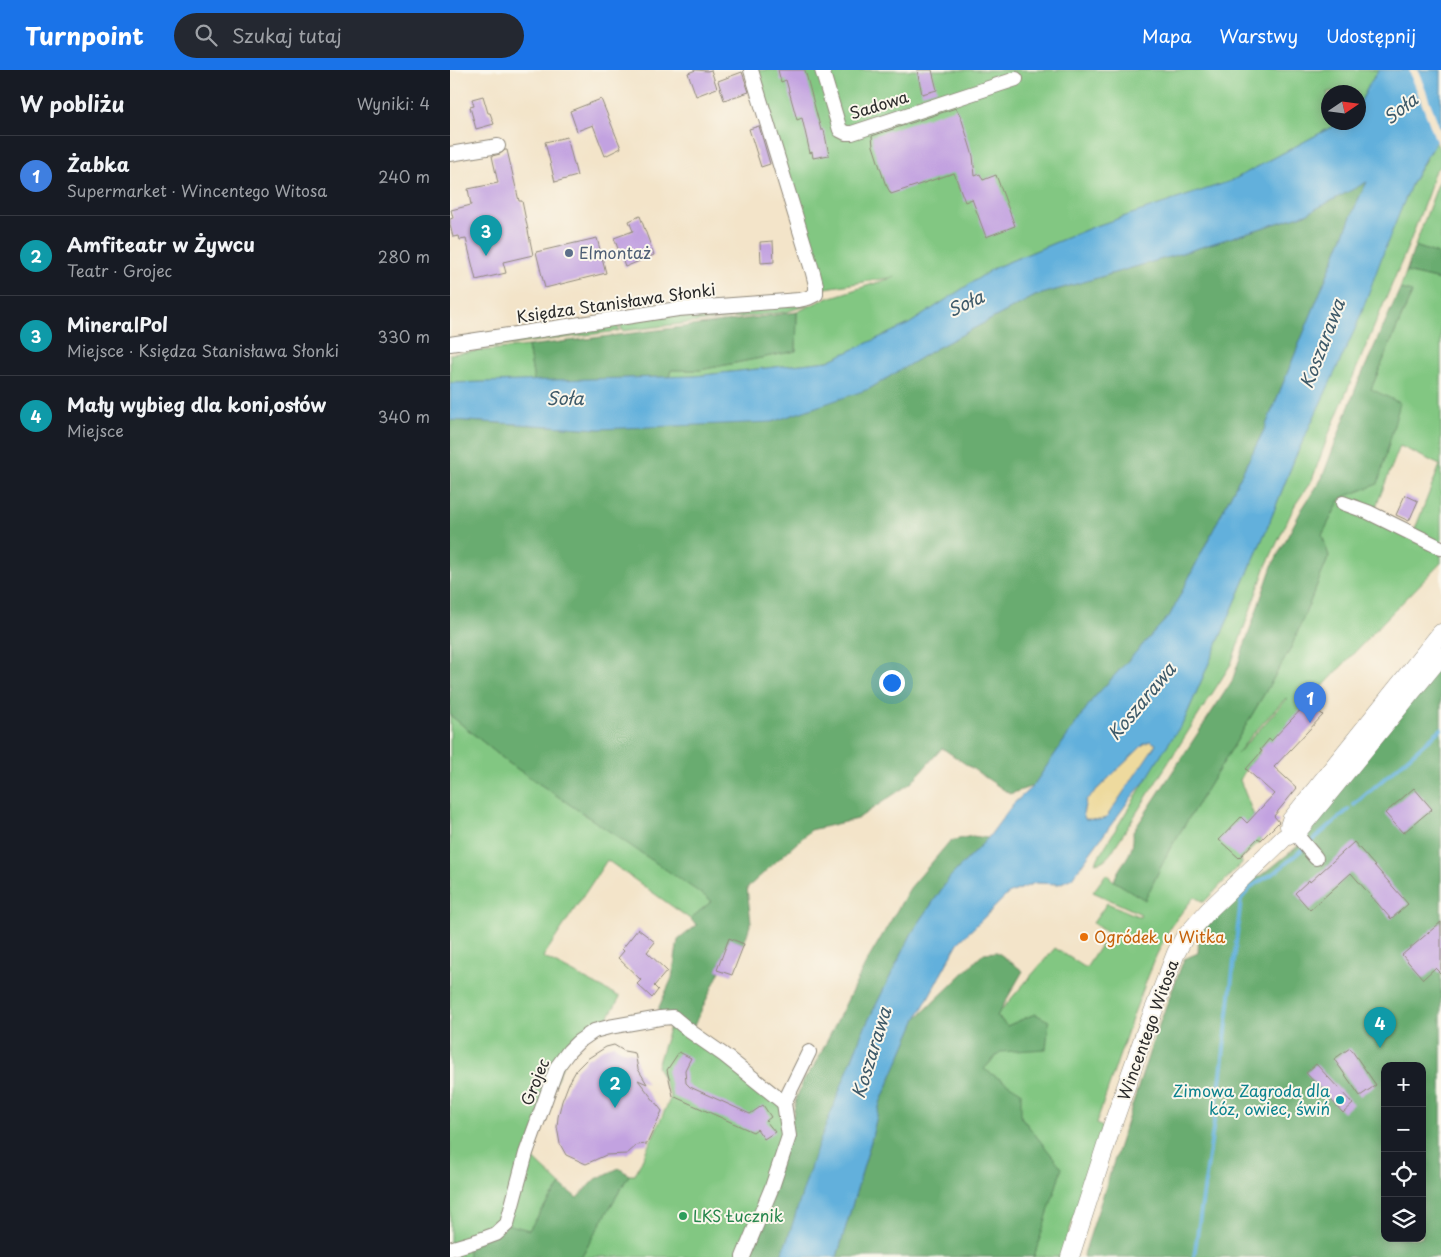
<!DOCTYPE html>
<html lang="pl">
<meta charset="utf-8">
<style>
body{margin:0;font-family:"Playpen Sans",sans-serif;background:#242831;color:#f1f3f6}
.controls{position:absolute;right:15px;bottom:15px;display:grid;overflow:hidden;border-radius:10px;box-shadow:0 2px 12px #0003}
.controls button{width:45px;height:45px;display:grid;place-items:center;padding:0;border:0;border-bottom:1px solid #363941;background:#171b24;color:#f1f3f6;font:25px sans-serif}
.compass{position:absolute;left:871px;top:15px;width:45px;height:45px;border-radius:50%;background:#171b24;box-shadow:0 2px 12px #0003;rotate:77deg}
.you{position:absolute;left:441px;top:612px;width:18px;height:18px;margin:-12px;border:4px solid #fff;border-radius:50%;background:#1a73e8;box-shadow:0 0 0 8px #1a73e833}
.badge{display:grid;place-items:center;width:32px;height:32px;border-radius:50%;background:#1a73e8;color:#fff;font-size:16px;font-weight:700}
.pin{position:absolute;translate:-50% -41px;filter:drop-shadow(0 1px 2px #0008)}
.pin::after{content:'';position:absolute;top:26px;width:18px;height:15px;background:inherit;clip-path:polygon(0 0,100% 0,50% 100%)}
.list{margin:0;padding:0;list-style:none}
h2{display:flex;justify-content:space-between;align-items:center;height:65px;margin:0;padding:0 20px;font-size:21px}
h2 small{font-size:16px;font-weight:400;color:#9ea1a6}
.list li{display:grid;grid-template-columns:32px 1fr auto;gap:15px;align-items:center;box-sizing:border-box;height:80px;padding:0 20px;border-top:1px solid #363941}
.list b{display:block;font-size:19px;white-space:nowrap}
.list p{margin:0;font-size:16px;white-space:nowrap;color:#9ea1a6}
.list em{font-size:16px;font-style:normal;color:#9ea1a6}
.icon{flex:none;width:28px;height:28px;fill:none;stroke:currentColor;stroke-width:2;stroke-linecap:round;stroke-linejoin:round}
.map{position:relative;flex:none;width:991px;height:1187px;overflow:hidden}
header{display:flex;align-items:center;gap:30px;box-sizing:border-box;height:70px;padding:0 25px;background:#1a73e8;color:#fff}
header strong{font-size:24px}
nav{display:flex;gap:28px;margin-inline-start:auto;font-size:18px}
.search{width:350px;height:45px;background:#242831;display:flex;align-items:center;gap:12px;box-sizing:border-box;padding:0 18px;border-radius:28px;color:#9ea1a6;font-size:19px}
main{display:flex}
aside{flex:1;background:#171b24}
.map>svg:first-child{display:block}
.green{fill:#82c782;stroke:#567956;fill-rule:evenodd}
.forest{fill:#69ac70;stroke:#4a6c4e;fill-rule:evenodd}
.sand{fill:#eeda9e;stroke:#8c8264}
.water{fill:#62b0dc;stroke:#466e84;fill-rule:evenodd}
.pier{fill:#f3e4c9}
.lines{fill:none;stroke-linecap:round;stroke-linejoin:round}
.stream{stroke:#62b0dc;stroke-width:4}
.building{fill:#c2a2e0}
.minor-casing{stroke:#8f887a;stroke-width:16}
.major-casing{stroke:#8f887a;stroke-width:19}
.minor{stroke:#fff;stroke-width:14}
.major{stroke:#fff;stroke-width:18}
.service-dot{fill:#5c6f8a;stroke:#fbf7ec;stroke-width:2}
.food-dot{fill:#e8710a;stroke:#fbf7ec;stroke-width:2}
.culture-dot{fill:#0f9aa8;stroke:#fbf7ec;stroke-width:2}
.leisure-dot{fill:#2e9e5b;stroke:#fbf7ec;stroke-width:2}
.labels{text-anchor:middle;stroke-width:4;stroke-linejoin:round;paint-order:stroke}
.street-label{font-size:16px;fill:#2b2b2b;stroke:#fbf7ec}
.service-label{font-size:16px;fill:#4e5e75;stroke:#fbf7ec;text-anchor:start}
.food-label{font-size:16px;fill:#c56008;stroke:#fbf7ec;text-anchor:start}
.culture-label{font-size:16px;fill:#0d838f;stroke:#fbf7ec;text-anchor:end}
.leisure-label{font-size:16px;fill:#27864d;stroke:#fbf7ec;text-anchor:start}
.water-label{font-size:18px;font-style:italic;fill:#3e5a69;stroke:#fbf7ec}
</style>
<header>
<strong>Turnpoint</strong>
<div class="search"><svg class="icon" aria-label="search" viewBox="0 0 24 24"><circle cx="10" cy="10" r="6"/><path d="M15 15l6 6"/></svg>Szukaj tutaj</div>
<nav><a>Mapa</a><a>Warstwy</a><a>Udostępnij</a></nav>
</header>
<main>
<aside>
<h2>W pobliżu<small>Wyniki: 4</small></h2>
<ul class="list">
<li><span class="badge" style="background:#3f7fe0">1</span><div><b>Żabka</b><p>Supermarket · Wincentego Witosa</p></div><em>240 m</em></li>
<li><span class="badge" style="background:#0f9aa8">2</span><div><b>Amfiteatr w Żywcu</b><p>Teatr · Grojec</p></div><em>280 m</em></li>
<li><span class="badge" style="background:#0f9aa8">3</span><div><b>MineralPol</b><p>Miejsce · Księdza Stanisława Słonki</p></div><em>330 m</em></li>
<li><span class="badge" style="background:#0f9aa8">4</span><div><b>Mały wybieg dla koni,osłów</b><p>Miejsce</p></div><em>340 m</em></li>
</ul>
</aside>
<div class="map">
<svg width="991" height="1187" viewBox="0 0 991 1187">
<rect width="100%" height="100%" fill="#fbf7ec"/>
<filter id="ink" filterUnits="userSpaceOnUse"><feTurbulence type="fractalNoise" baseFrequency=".02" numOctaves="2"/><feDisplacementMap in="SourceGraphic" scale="10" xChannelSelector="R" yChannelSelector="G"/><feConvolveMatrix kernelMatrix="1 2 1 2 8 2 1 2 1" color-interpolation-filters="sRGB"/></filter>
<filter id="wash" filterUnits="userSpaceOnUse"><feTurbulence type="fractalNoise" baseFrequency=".0096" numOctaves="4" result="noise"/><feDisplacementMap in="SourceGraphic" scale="20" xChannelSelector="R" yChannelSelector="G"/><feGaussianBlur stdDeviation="1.12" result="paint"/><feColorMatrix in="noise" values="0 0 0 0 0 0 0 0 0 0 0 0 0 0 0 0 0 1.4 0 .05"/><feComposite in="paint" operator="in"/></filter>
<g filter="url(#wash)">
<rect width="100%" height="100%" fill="#f3e4c9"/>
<g class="green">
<path d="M297 0H929L920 13 909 35 908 22H878V52L889 53 781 111 643 157 544 198 459 254 378 291 246 306 219 307 221 300H250L346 281 347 242 372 230 445 207 370 219Z"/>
<path d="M986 71 991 84V95L985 101 983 105 979 121 959 174 878 366 862 410 845 435 816 496 781 594 661 783C656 789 653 792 645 793L716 677 734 651 818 456 844 390 961 115Z"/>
<path d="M991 106V493L932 553 822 671 819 670 810 680 809 684 796 699 790 710 804 746 796 754 811 770 791 789 792 793 754 832 744 827 721 856 706 886 684 943 646 1054 653 1057 611 1187H583L611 1098 534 999 585 944 557 956 547 945 605 878 636 898 658 864 643 853 657 833 690 847 691 844 643 822 656 804 664 811 695 829 719 780 786 672 840 580 879 486 872 465 891 428 921 319 962 223 950 219 956 202 989 210 988 184 965 176ZM950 376 990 395 963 464 923 444ZM836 628 837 629 787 684 801 666Z"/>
<path d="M358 235 336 242 283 248 282 238Z"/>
<path d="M280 238 281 248 172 261 169 250Z"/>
<path d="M168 251 169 261 32 278V272Z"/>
<path d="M78 276 84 311 0 313V284Z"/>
<path d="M0 645 60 694 263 830 240 849 157 790 93 887 170 927 156 951 119 981 76 1082 111 1115 94 1137 79 1160 16 1174 19 1187H0Z"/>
<path d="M223 947 334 1033 339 1066 293 1187H131L179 1105H185L221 1027 207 996Z"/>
</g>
<g class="forest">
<path d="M918 111 907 132 814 360 720 545 642 630 583 716 560 724 492 678 461 713 407 749 361 760 297 818 301 852 294 874 279 869 267 900 270 901 241 962 210 948 209 937 222 908 228 870 247 855 240 849 262 831 60 694 0 645V350L150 359 419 319 485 279 585 226 726 185 856 144Z"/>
<path d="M965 176 988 184 990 210 956 202Z"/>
<path d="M950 219 962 222 921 319 950 333 928 414 891 428 872 465 879 486 840 580 786 672 719 780 695 830 664 811C670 791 685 787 683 762L782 611 822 496 852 439 872 408 907 315Z"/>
<path d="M347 242 346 281 250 300H221L219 307 84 311 78 276 265 253Z"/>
<path d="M991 593V1187H633L703 971 734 889 748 883 749 864 794 817 821 798 848 776 888 721ZM935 996H972V1168H935Z"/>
<path d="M522 766 538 768 500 807 462 863 412 963 338 1168 330 1187H293L339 1066 346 1029 353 1011 365 995 416 893 460 818 500 771Z"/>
<path d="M547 882 573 901 547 946 557 956 585 944 599 951 596 979 550 982 534 999 571 1022V1047L612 1098 584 1187H387L421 1071 430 1033 467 948 534 883Z"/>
<path d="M169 1098 179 1105 131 1187H19L16 1174 57 1154 79 1160 94 1137 111 1115 127 1128 144 1110Z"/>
</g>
<path class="sand" d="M700 671 707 674 656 748 649 750 635 749 633 744 636 730 694 674Z"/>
<path class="water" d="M929 0H991V64L976 87 961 115 936 176 906 257 844 390 818 456 734 651 716 677 696 710 680 729 622 808 609 814 585 813 558 824 508 873 467 948 430 1033 421 1071 387 1187H330L338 1168 364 1086 412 963 462 863 500 807 538 768 563 734 583 716 642 630 720 545 814 360 907 132 917 112 856 144 726 185 585 226 485 279 419 319 322 352 150 359 0 350V313L245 306 378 291 459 254 544 198 643 157 781 111 889 53 908 52 909 35 920 13ZM700 671 706 674 656 748 649 750 635 749 633 744 636 730 694 674Z"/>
<path class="pier" d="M959 0H968L991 61V68L987 74Z"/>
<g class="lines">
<g class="stream">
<path d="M904 735 991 659"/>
<path d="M744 1187 771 1005 791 829 802 816 827 801 899 739"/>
</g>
</g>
<g id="blocks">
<g class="building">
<path d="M246 0 257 1 261 0 267 18 246 26 238 3Z"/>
<path d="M328 0H355L371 60H374L379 85 363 88 362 82 360 83 352 48 347 50 336 10 331 12Z"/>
<path d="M467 0H482L487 20 472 24Z"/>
<path d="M292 2 299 22 274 30 268 11Z"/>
<path d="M33 26 38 43H40L44 54 26 59 20 37 24 36 22 29Z"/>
<path d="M151 29 171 78 155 86 143 55 127 61 120 41Z"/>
<path d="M506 38 511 47 523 86 525 106 530 104 533 110 546 105 565 156 536 167 522 129 515 132 504 103 441 124 435 113 423 76 422 66Z"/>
<path d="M309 56 320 94 311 97 299 59Z"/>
<path d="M117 67 127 106 105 112 95 72Z"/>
<path d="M55 80H57L69 131H72L83 185 53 192 56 203 26 210 16 169 10 170 9 166 3 167 0 155V149L3 148 1 140 21 135 18 119 48 113 42 86 50 84Z"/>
<path d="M190 146 204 185 175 197 164 168 183 161 179 151Z"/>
<path d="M147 168 156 203 95 218 86 182Z"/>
<path d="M323 171 324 192 311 193 310 172Z"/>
<path d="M955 425 968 431 959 451 946 445Z"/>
<path d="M858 632 873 645 824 697 847 718 824 746 829 752 811 770 808 768 789 788 769 770 791 747 797 753 824 724 796 699 812 681 810 680 819 669 821 671Z"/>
<path d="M964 718 982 739 953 763 935 743Z"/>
<path d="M904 772 958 834 941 849 901 803 860 840 845 823 859 810 860 812Z"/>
<path d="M991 852V904L985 898 973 909 952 885Z"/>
<path d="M188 859 205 872 197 882 217 901 204 916 208 920 202 928 187 914 191 910 168 888 174 881 172 879Z"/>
<path d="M279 868 294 874 282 905 267 900Z"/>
<path d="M164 975 174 981 185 983 188 999 197 1014 188 1010 212 1041 197 1074 187 1075 177 1084 156 1085 136 1094 116 1085 110 1074 107 1057 108 1047 112 1031 119 1013 127 999 137 989 156 977Z"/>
<path d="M900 978 926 1015 910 1026 884 989Z"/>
<path d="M229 982 241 988 235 1000 236 1013 240 1017 300 1044 313 1035 321 1047 316 1051 325 1062 314 1069 307 1059 303 1062 223 1026 217 1000Z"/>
<path d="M866 994 903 1034 893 1043 856 1003Z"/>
</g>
</g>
</g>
<g filter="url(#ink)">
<use href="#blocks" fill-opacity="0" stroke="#8f887a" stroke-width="1"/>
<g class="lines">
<g class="minor-casing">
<g id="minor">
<path d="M372 0 390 60 396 63H402L566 9"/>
<path d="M0 84 48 76"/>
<path d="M0 274 228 239 349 230 358 228 366 224V215L363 203 301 0"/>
<path d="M893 433 918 442 991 478"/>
<path d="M844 762 866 788"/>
<path d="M0 1179 27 1171 46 1164 57 1154 76 1083 107 997 119 981 128 972 144 961 159 957 210 948 223 947 241 962 274 985 334 1033"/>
<path d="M293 1187 322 1117 339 1066 334 1033 359 982"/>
</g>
</g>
<g class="major-casing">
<g id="major">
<path d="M839 756 841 750 991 563"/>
<path d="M620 1187 661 1059 696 960 726 883 734 868 759 840 834 768 848 761 991 586"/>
</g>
</g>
<use href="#minor" class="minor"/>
<use href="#major" class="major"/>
</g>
</g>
<circle class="service-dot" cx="119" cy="183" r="5"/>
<circle class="food-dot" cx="634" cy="867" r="5"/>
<circle class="culture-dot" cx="890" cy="1030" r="5"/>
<circle class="leisure-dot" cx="233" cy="1146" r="5"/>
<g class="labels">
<g class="street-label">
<text transform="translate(429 35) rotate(-17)" y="6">Sadowa</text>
<text transform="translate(166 233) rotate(-8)" y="6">Księdza Stanisława Słonki</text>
<text transform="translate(698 960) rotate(-70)" y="6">Wincentego Witosa</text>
<text transform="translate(85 1012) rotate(-68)" y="6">Grojec</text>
</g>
<g class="service-label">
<text x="129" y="189">Elmontaż</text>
</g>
<g class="food-label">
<text x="644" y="873">Ogródek u Witka</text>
</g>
<g class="culture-label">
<text x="880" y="1027">Zimowa Zagroda dla<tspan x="880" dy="18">kóz, owiec, świń</tspan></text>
</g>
<g class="leisure-label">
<text x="243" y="1152">LKS Łucznik</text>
</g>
<g class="water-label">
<text transform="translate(951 39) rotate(-38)" y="6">Soła</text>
<text transform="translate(516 234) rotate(-25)" y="6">Soła</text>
<text transform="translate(873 274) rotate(-69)" y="6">Koszarawa</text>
<text x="115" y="335">Soła</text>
<text transform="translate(692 632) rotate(-50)" y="6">Koszarawa</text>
<text transform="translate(422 983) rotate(-73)" y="6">Koszarawa</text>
</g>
</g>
</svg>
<div class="controls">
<button>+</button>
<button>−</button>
<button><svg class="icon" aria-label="locate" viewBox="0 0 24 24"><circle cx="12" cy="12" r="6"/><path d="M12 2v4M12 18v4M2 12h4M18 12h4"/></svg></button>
<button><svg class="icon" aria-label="layers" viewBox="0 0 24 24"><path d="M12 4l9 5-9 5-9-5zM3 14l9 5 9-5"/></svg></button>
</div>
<svg class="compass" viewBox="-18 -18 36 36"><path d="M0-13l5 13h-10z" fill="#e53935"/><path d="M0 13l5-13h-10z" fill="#9ea1a6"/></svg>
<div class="you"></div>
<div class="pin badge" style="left:860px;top:653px;background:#3f7fe0">1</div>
<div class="pin badge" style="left:165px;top:1038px;background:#0f9aa8">2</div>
<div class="pin badge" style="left:36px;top:186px;background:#0f9aa8">3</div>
<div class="pin badge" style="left:930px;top:978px;background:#0f9aa8">4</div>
</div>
</main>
